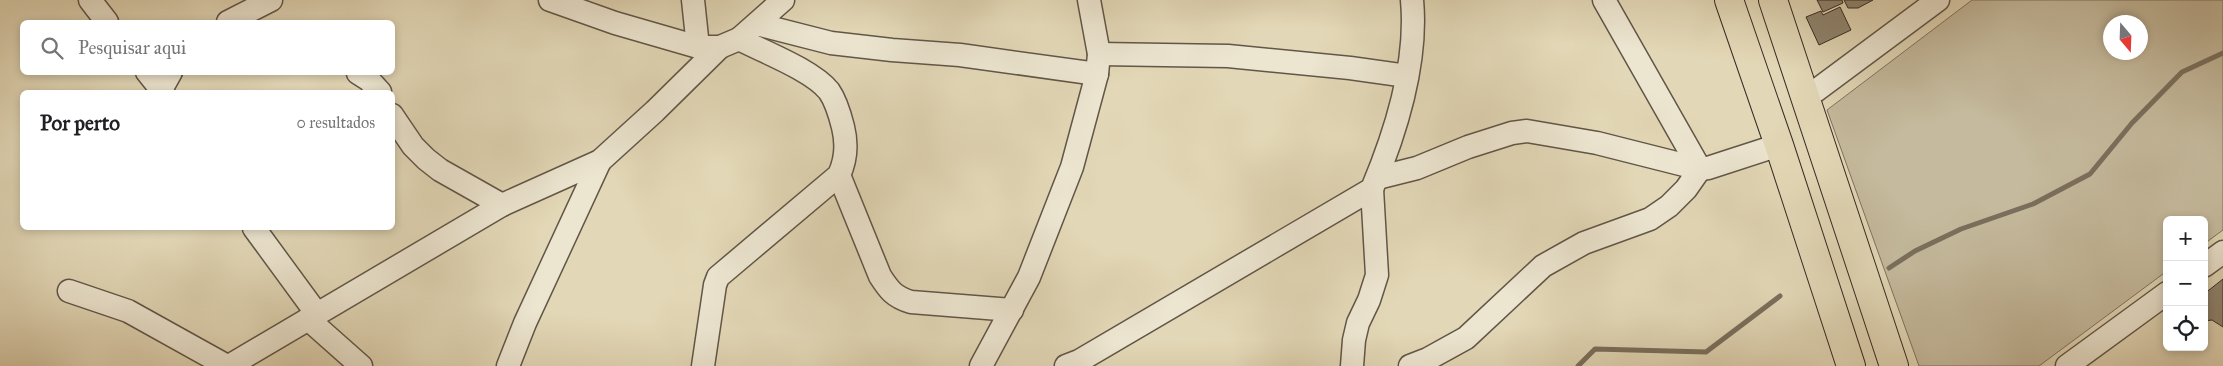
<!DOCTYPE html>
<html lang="pt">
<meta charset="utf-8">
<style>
body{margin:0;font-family:"IM FELL Great Primer",serif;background:#f6f6f6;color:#202124}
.controls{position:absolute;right:15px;bottom:15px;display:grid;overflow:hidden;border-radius:8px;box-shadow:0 2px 8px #0003}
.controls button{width:45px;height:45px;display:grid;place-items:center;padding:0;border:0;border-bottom:1px solid #e0e0e0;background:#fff;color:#202124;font:25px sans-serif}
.compass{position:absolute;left:2103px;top:15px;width:45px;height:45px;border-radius:50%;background:#fff;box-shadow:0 2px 8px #0003;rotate:161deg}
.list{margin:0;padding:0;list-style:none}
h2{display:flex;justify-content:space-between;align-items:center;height:65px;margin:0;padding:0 20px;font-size:21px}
h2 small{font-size:16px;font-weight:400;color:#757577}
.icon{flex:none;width:28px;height:28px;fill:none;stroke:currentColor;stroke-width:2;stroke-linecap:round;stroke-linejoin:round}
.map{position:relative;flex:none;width:2223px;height:366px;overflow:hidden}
.search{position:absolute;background:#fff;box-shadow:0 2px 8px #0003;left:20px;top:20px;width:375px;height:55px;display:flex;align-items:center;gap:12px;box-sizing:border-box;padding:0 18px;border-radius:8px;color:#757577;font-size:19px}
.panel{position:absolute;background:#fff;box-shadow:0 2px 8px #0003;left:20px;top:90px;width:375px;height:140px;border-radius:8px}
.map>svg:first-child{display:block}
.green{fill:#c5ba9d;stroke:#7e7260;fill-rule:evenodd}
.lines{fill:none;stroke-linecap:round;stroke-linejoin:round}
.stream{stroke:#7a6f5d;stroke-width:5}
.building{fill:#8f846f;stroke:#362b23}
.minor-casing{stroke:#615648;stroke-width:25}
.major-casing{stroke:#362b23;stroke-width:30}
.minor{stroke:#ece5d0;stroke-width:22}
.major{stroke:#e2d7b6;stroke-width:28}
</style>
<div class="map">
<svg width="2223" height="366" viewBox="0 0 2223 366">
<rect width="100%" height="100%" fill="#e2d7b6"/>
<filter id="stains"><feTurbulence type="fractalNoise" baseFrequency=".004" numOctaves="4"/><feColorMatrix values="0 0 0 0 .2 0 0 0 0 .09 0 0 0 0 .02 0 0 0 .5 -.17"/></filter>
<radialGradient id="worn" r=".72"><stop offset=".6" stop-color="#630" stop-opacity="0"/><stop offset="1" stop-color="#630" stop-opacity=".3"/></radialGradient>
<path class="green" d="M1972 0H2223V230L2204 244V220H2167V271L2039 366H1919L1827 110ZM2110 22H2140V52H2110Z"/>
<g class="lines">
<g class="stream">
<path d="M1889 268 1915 251 1961 229 2033 204 2090 174 2132 123 2182 72 2223 53"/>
<path d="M1578 366 1595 349 1706 352 1780 296"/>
</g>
</g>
<g class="building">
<path d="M1817 0H1842L1843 3 1823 12Z"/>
<path d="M1844 0H1873L1858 8H1848Z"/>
<path d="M1840 7 1851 30 1819 45 1806 17 1821 11 1823 15Z"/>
<path d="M2223 279V327L2212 320 2204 321V294Z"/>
</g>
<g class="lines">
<g class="minor-casing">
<g id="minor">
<path d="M90 0 107 22"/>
<path d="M550 0 615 23 698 47H720L739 39 783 0"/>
<path d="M693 0 698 47"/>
<path d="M1604 0 1700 169 1708 168 1779 145"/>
<path d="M228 22 271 0"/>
<path d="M757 24 831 43 892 50 960 55 1097 74"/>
<path d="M1099 54 1228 56 1350 68 1407 76"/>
<path d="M147 72 163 92"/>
<path d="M358 73 369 80 380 92"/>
<path d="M161 90 171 72"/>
<path d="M1806 98 1938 0"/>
<path d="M392 115 413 146 426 159 440 170 502 205"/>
<path d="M839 175 880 276C889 290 894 297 911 302L1012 310"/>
<path d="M1377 178 1417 168 1468 147 1512 133 1527 131 1597 143 1700 169 1686 189 1669 206 1650 219 1584 243 1543 266 1466 338 1428 359 1410 366"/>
<path d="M254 228 317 314"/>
<path d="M2204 266 2223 252"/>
<path d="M69 291 128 311 227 366"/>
<path d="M308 319 361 366"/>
<path d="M229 366 502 205 600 161 655 111 720 47"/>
<path d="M508 366 525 323 600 161"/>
<path d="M703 366 715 285 718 277 839 175C846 160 847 143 843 127 840 115 836 101 829 91 812 70 764 52 739 39"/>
<path d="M981 366 1029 277 1072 167 1097 74 1099 54 1089 0"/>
<path d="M1066 366 1079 361 1372 189C1396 132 1418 63 1412 0"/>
<path d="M1352 366 1354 340 1358 323 1369 300 1377 275 1372 189"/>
<path d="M2067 366 2167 293"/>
</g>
</g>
<g class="major-casing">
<g id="major">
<path d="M1729 0 1779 145 1851 366"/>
<path d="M1773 0 1894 366"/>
</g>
</g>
<use href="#minor" class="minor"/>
<use href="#major" class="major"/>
</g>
<rect width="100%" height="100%" filter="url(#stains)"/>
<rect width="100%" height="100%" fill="url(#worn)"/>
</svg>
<div class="controls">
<button>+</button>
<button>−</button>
<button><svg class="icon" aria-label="locate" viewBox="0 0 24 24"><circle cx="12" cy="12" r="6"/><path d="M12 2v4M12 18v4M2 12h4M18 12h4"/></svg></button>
</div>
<svg class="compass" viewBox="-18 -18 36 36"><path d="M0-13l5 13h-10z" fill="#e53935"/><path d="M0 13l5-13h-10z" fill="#757577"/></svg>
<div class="search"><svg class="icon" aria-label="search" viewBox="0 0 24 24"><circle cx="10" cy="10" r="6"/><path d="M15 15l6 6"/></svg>Pesquisar aqui</div>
<section class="panel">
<h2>Por perto<small>0 resultados</small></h2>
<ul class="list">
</ul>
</section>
</div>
